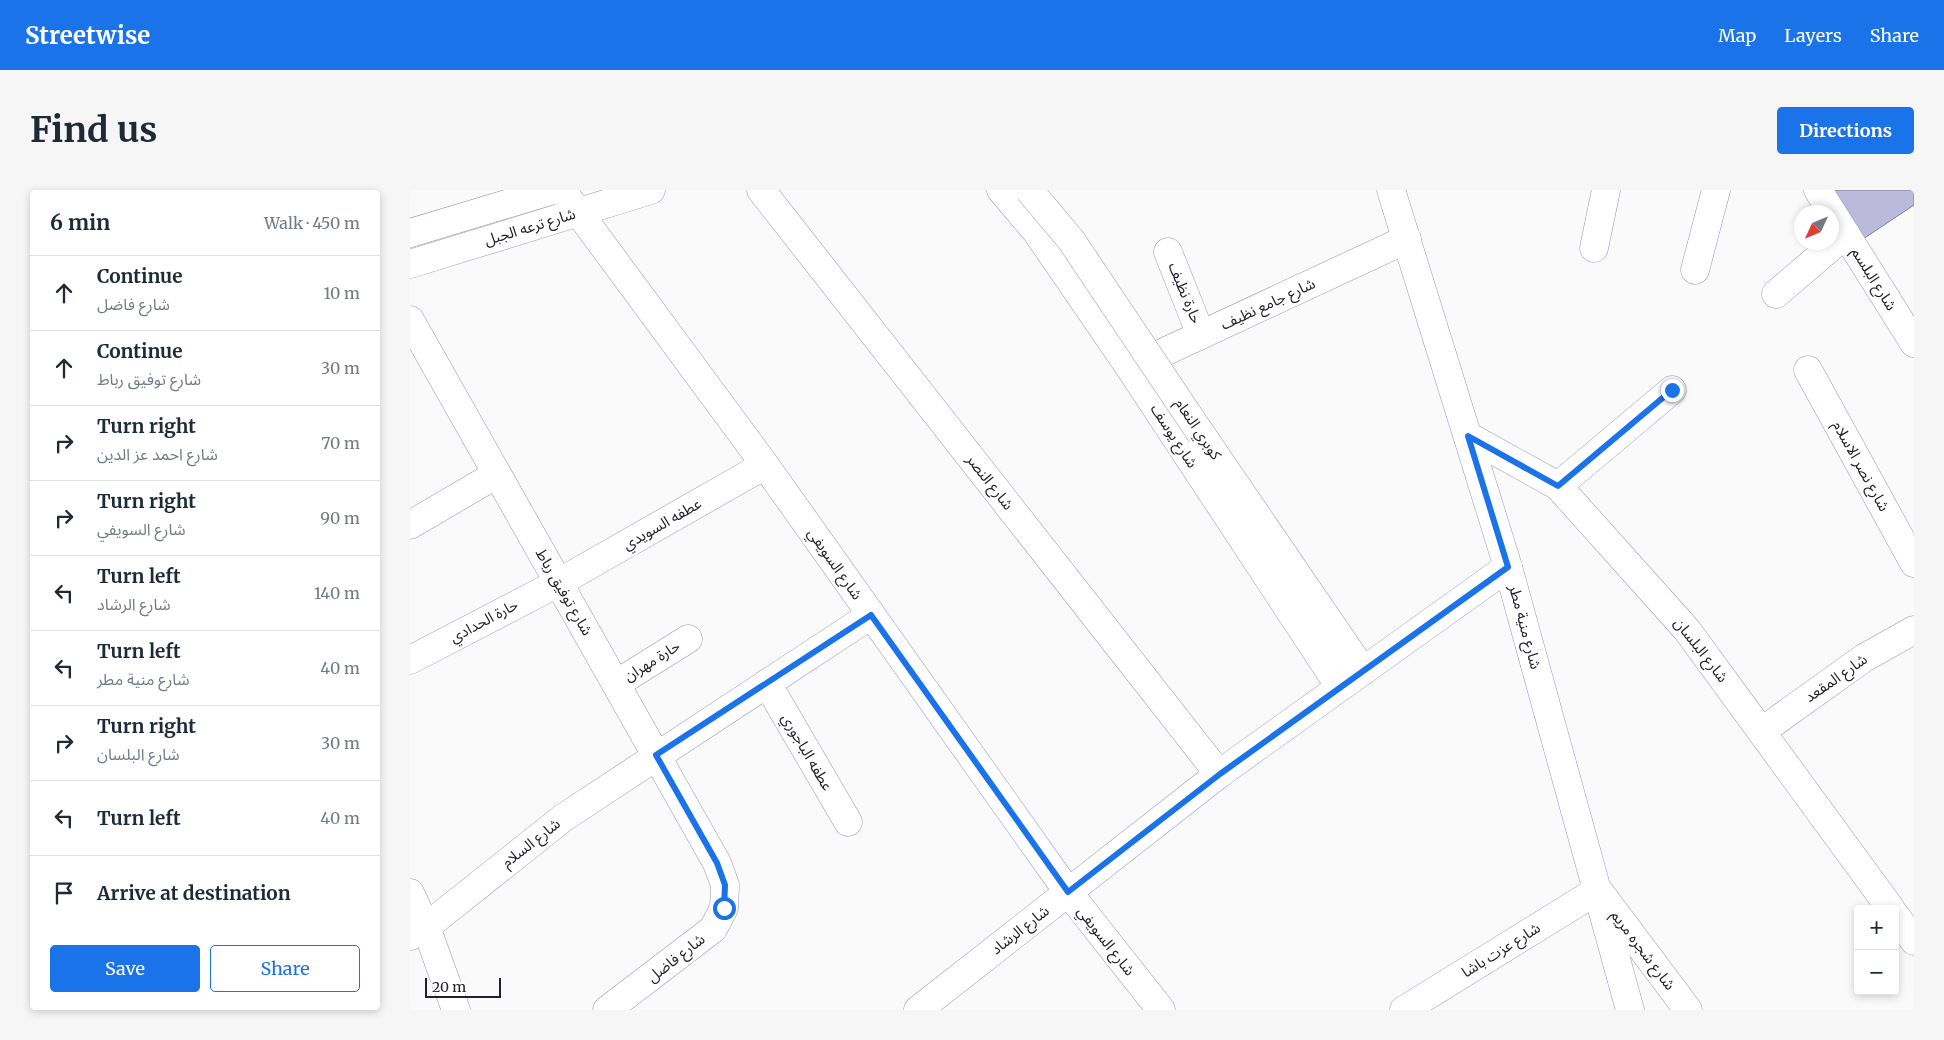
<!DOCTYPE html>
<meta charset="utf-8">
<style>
body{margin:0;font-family:Merriweather,"Noto Sans Arabic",serif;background:#f6f6f7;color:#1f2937}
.controls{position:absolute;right:15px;bottom:15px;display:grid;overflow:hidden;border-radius:5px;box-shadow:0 2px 8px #0003}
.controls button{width:45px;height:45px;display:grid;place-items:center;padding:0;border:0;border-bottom:1px solid #e0e1e3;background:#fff;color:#1f2937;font:25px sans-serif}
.compass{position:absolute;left:1384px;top:15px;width:45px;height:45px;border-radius:50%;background:#fff;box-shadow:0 2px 8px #0003;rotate:226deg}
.scale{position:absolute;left:15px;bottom:12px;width:76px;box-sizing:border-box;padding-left:5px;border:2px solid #21202d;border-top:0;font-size:14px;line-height:18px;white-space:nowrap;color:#21202d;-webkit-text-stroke:4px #fff;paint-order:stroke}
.stop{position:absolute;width:15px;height:15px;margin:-11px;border:4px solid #1a73e8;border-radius:50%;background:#fff}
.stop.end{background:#1a73e8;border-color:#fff;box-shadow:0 1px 5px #0008}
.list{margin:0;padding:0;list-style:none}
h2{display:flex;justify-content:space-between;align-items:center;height:65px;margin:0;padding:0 20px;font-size:21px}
h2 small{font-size:16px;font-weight:400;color:#747a83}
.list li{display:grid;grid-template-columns:32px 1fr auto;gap:15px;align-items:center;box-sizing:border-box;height:75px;padding:0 20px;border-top:1px solid #e0e1e3}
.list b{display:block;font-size:19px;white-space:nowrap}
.list p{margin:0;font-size:16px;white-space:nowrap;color:#747a83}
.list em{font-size:16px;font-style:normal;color:#747a83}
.actions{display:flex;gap:10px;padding:15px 20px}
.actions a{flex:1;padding:11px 0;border:1px solid #1a73e8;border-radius:5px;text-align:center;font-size:18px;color:#1a73e8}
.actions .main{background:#1a73e8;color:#fff}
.icon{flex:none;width:28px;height:28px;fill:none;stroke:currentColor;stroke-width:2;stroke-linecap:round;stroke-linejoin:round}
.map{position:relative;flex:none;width:1504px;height:820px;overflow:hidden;border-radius:5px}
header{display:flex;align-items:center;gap:30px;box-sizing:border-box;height:70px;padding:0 25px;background:#1a73e8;color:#fff}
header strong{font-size:24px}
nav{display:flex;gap:28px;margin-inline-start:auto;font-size:18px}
.intro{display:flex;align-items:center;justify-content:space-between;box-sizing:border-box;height:120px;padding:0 30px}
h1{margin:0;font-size:35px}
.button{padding:12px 22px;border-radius:5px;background:#1a73e8;color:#fff;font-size:18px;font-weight:700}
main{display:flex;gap:30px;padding:0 30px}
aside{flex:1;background:#fff;border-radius:5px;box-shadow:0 2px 8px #0003}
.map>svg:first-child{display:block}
.building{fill:#bbbadd;stroke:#807f9f}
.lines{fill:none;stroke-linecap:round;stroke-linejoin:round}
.minor-casing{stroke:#9696b7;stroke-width:29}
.tertiary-casing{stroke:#9696b7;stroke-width:29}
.minor{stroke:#fff;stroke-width:28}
.tertiary{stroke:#fff;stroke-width:28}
.tertiary-bridge-casing{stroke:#9696b7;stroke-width:29;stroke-linecap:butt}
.tertiary-bridge{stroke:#fff;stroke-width:28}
.route{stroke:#1a73e8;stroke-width:6}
.labels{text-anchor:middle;stroke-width:5;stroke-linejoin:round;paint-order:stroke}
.street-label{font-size:15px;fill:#21202d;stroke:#fff}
</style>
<header>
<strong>Streetwise</strong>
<nav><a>Map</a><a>Layers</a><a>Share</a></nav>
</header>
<div class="intro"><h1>Find us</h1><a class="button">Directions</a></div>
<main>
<aside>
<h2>6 min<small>Walk · 450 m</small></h2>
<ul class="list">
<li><svg class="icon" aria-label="ahead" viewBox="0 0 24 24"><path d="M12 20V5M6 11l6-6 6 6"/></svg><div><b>Continue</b><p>شارع فاضل</p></div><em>10 m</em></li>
<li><svg class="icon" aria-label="ahead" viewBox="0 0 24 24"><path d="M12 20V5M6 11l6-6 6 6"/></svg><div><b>Continue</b><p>شارع توفيق رباط</p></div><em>30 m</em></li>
<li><svg class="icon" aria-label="right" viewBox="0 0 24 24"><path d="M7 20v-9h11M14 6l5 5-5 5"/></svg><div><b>Turn right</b><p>شارع احمد عز الدين</p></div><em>70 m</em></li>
<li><svg class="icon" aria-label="right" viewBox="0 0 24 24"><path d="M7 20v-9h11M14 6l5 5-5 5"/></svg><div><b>Turn right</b><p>شارع السويفي</p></div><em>90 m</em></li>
<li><svg class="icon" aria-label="left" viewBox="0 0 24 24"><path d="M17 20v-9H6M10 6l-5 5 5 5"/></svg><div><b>Turn left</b><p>شارع الرشاد</p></div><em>140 m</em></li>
<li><svg class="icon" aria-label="left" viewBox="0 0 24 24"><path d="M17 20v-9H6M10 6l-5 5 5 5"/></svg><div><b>Turn left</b><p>شارع منية مطر</p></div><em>40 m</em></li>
<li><svg class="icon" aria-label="right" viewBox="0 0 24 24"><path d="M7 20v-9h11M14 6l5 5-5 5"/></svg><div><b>Turn right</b><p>شارع البلسان</p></div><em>30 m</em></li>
<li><svg class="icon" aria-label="left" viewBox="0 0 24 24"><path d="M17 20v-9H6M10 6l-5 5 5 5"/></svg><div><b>Turn left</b></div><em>40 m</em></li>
<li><svg class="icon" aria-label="arrive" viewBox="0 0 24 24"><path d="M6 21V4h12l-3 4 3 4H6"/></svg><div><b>Arrive at destination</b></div></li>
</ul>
<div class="actions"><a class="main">Save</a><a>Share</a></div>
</aside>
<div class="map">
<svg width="1504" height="820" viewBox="0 0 1504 820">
<rect width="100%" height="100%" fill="#fafafa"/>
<path class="building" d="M1425 0H1504V15L1450 51 1418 5Z"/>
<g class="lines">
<g class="minor-casing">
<g id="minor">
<path d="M152 0 355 275 658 702 751 820"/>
<path d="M351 0 809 584"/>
<path d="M591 0 626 41 720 178 930 497"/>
<path d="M981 0 1098 377 1220 820"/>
<path d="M1408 0 1504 153"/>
<path d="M1184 58 1196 0"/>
<path d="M758 62 791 145"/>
<path d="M1285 80 1306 0"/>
<path d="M1366 104 1436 44"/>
<path d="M0 130 307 673 315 695 314 718 303 739 197 820"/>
<path d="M720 178 997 49"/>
<path d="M1398 180 1504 373"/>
<path d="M1058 246 1148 296 1277 440 1481 719"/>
<path d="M1148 296 1262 200"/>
<path d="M0 335 87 284"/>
<path d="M0 470 148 393 355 275"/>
<path d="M357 493 438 632"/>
<path d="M206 494 278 449"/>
<path d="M1352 541 1454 468 1504 440"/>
<path d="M0 703 16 737 46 820"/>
<path d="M1485 725 1504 751"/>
<path d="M0 746 16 737 153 628 461 425"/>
<path d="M508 820 809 584 1098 377"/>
<path d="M994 820 1188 700 1278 820"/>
</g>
</g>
<g class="tertiary-casing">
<g id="tertiary">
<path d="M0 43 143 0"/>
<path d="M0 74 241 0"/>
<path d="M791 244 953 481"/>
</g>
</g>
<use href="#minor" class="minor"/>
<use href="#tertiary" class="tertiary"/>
<g class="tertiary-bridge-casing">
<path id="tertiary-bridge" d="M619 0 661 50 791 244"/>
</g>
<use href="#tertiary-bridge" class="tertiary-bridge"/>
</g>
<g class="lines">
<path class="route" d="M314 718 315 695 307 673 246 565 461 425 658 702 810 584 1098 377 1058 246 1148 296 1262 200"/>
</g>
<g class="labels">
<g class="street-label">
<text transform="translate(120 37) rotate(-17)" y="5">شارع ترعه الجبل</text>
<text transform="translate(1464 89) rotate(58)" y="5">شارع البلسم</text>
<text transform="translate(775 103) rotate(68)" y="5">حارة نظيف</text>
<text transform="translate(858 114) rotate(-25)" y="5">شارع جامع نظيف</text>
<text transform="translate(788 239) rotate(56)" y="5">كوبري النعام</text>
<text transform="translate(764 246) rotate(57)" y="5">شارع يوسف</text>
<text transform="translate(1451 276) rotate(61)" y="5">شارع نصر الاسلام</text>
<text transform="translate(580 292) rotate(52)" y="5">شارع النصر</text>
<text transform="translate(252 334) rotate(-30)" y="5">عطفه السويدي</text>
<text transform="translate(425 374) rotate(55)" y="5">شارع السويفي</text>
<text transform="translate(154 402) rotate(60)" y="5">شارع توفيق رباط</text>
<text transform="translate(74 431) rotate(-28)" y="5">حارة الحدادي</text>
<text transform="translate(1115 437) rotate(75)" y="5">شارع منية مطر</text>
<text transform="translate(1291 460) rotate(52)" y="5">شارع البلسان</text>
<text transform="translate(242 471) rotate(-32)" y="5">حارة مهران</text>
<text transform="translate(1426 488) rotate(-35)" y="5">شارع المقعد</text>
<text transform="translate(397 562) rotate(60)" y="5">عطفه الباجوري</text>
<text transform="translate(121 653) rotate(-38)" y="5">شارع السلام</text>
<text transform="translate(610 740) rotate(-38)" y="5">شارع الرشاد</text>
<text transform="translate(696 751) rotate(52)" y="5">شارع السويفي</text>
<text transform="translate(1091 760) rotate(-32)" y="5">شارع عزت باشا</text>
<text transform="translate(1233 760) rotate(53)" y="5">شارع شجره مريم</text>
<text transform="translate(266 768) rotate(-38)" y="5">شارع فاضل</text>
</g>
</g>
</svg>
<div class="controls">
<button>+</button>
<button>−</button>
</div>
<svg class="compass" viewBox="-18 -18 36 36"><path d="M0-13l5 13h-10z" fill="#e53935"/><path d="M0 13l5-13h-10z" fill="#747a83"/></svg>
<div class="scale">20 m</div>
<div class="stop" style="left:314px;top:718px"></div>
<div class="stop end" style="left:1262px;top:200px"></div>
</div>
</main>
